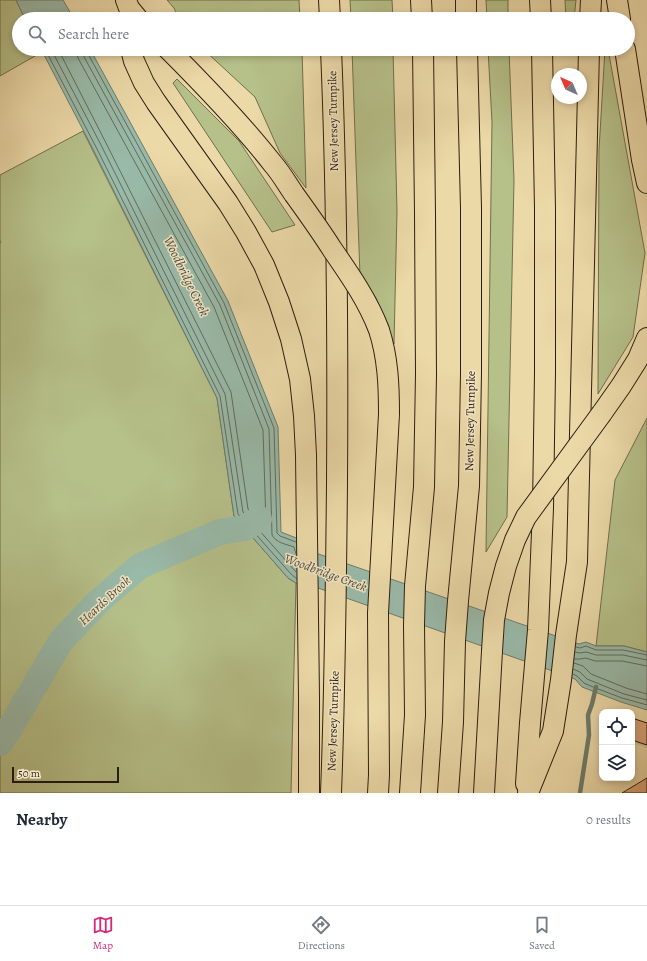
<!DOCTYPE html>
<style>
body{margin:0;font-family:Alegreya,serif;background:#f2f2f3;color:#1f2937}
.controls{position:absolute;right:12px;bottom:12px;display:grid;overflow:hidden;border-radius:8px;box-shadow:0 2px 6px #0003}
.controls button{width:36px;height:36px;display:grid;place-items:center;padding:0;border:0;border-bottom:1px solid #e0e1e3;background:#fff;color:#1f2937;font:20px sans-serif}
.compass{position:absolute;left:551px;top:68px;width:36px;height:36px;border-radius:50%;background:#fff;box-shadow:0 2px 6px #0003;rotate:316deg}
.scale{position:absolute;left:12px;bottom:10px;width:107px;box-sizing:border-box;padding-left:4px;border:2px solid #2b1e10;border-top:0;font-size:11px;line-height:14px;white-space:nowrap;color:#2b1e10;-webkit-text-stroke:3px #f3e6c6;paint-order:stroke}
.list{margin:0;padding:0;list-style:none}
h2{display:flex;justify-content:space-between;align-items:center;height:52px;margin:0;padding:0 16px;font-size:17px}
h2 small{font-size:13px;font-weight:400;color:#747a83}
.icon{flex:none;width:22px;height:22px;fill:none;stroke:currentColor;stroke-width:2;stroke-linecap:round;stroke-linejoin:round}
.map{position:relative;flex:none;width:647px;height:793px;overflow:hidden}
.search{position:absolute;background:#fff;box-shadow:0 2px 6px #0003;left:12px;right:12px;top:12px;height:44px;display:flex;align-items:center;gap:10px;box-sizing:border-box;padding:0 14px;border-radius:22px;color:#747a83;font-size:15px}
.sheet{height:112px;background:#fff}
nav{display:flex;justify-content:space-around;align-items:center;box-sizing:border-box;height:56px;border-top:1px solid #e0e1e3;background:#fff;font-size:11px;color:#747a83}
nav a{display:grid;justify-items:center;gap:2px}
nav .on{color:#db2777}
.map>svg:first-child{display:block}
.green{fill:#b6c089;stroke:#706f4c}
.water{fill:#99baa9;stroke:#6d7c6c}
.lines{fill:none;stroke-linecap:round;stroke-linejoin:round}
.shore{stroke:#626c5c;stroke-width:1}
.stream{stroke:#6d7c6c;stroke-width:4.5}
.river{stroke:#99baa9;stroke-width:26}
.building{fill:#dca678;stroke:#2b1e10;filter:url(#shadow)}
.highway-casing{stroke:#2b1e10;stroke-width:22}
.highway{stroke:#ecd9a8;stroke-width:20}
.highway-bridge-casing{stroke:#2b1e10;stroke-width:22;stroke-linecap:butt}
.highway-bridge{stroke:#ecd9a8;stroke-width:20}
.labels{text-anchor:middle;stroke-width:3;stroke-linejoin:round;paint-order:stroke}
.street-label{font-size:12px;fill:#2b1e10;stroke:#f3e6c6}
.water-label{font-size:13px;font-style:italic;fill:#4c4d3e;stroke:#f3e6c6}
</style>
<div class="map">
<svg width="647" height="793" viewBox="0 0 647 793">
<defs>
<filter id="shadow"><feDropShadow dx="4.5" dy="2.5" stdDeviation="1" flood-color="#0004"/></filter>
</defs>
<rect width="100%" height="100%" fill="#ecd9a8"/>
<filter id="stains"><feTurbulence type="fractalNoise" baseFrequency=".005" numOctaves="4"/><feColorMatrix values="0 0 0 0 .2 0 0 0 0 .09 0 0 0 0 .02 0 0 0 .5 -.17"/></filter>
<radialGradient id="worn" r=".72"><stop offset=".6" stop-color="#630" stop-opacity="0"/><stop offset="1" stop-color="#630" stop-opacity=".3"/></radialGradient>
<g class="green">
<path d="M0 0H16L25 19H19V49H41L42 52 0 76Z"/>
<path d="M167 0H299L300 19H179L174 8Z"/>
<path d="M350 0H392L393 19H351Z"/>
<path d="M486 0H508V19H487Z"/>
<path d="M565 0H576L574 19H566Z"/>
<path d="M203 49H302L306 188 280 153 255 97Z"/>
<path d="M352 49H393L397 211 394 344 376 298 360 276Z"/>
<path d="M488 49H509L514 180 507 517 486 552 492 122Z"/>
<path d="M605 49H608L645 253 633 337 598 394 599 150Z"/>
<path d="M177 79 239 141 295 225 272 232 173 83Z"/>
<path d="M83 131 217 398 234 516 288 578 296 583 291 793H0V243L1 242 0 240V175Z"/>
<path d="M647 418V652L624 646H596L615 480Z"/>
</g>
<g class="water">
<path d="M16 0H63L74 19H25Z"/>
<path d="M41 49H90L228 301 278 427 281 532 304 541V549L579 644 586 642 596 646H624L647 652V710L621 702 582 687 575 679 304 583 303 585 296 583 288 578 234 516 217 398 93 149Z"/>
</g>
<g class="lines">
<g class="shore">
<path d="M45 49 96 147 220 396 238 514 291 574 297 579"/>
<path d="M51 49 101 145 225 394 243 512 296 572"/>
<path d="M58 49 106 143 231 392 248 509 262 525 265 526 266 524 263 430 214 307 78 58 76 49"/>
<path d="M82 49 83 55 220 305 269 429 272 535C276 543 286 544 294 547L296 554"/>
<path d="M87 49V52L224 303 274 428 277 533 280 536 296 542"/>
<path d="M576 647 580 648 586 646 596 650H623L647 655"/>
<path d="M575 652 580 653 586 652 596 655H623L647 660"/>
<path d="M574 659H580L586 658 595 661H622L647 666"/>
<path d="M574 663 583 666 591 674 626 688 647 694"/>
<path d="M573 669 580 672 587 679 624 694 647 700"/>
<path d="M573 674 577 676 584 683 593 687 622 698 647 705"/>
</g>
<path class="stream" d="M580 793 589 735 588 715 592 704 596 687"/>
<path class="river" d="M0 743 10 728 61 641 98 602 140 566 220 532 245 528 259 519"/>
</g>
<g class="building">
<path d="M635 719 647 723V745L632 740V729Z"/>
<path d="M647 778V793H622Z"/>
</g>
<g class="lines">
<g class="highway-casing">
<g id="highway">
<path d="M126 0 129 8 138 19"/>
<path d="M329 0 330 19"/>
<path d="M421 0 422 19"/>
<path d="M466 0V19"/>
<path d="M540 0 541 19"/>
<path d="M617 0 620 19"/>
<path d="M590 19 591 0"/>
<path d="M131 49 134 61 144 83 156 102 228 203 246 232 264 265 279 302 291 339 300 379 304 416 306 455 309 698V793"/>
<path d="M168 49C204 85 241 123 273 164 281 173 287 184 294 194"/>
<path d="M625 49 642 160 647 183"/>
<path d="M602 413 621 386 638 359 647 338"/>
<path d="M526 784 530 723 538 630 543 508 545 372V209L542 49"/>
<path d="M331 793C335 690 336 586 337 483 338 338 337 193 331 49"/>
<path d="M378 793 379 775 378 613 389 414"/>
<path d="M410 793 415 715 414 625 415 586 424 487 426 374 425 214 423 49"/>
<path d="M448 793 453 722 455 641 458 601 469 486 471 373V208L467 49"/>
<path d="M484 793 492 651"/>
<path d="M528 793 553 731 561 680 566 635 572 595 577 562 589 49"/>
</g>
</g>
<use href="#highway" class="highway"/>
<g class="highway-bridge-casing">
<g id="highway-bridge">
<path d="M294 194C307 212 320 230 332 249 350 275 368 301 379 330 388 358 389 386 389 414"/>
<path d="M492 651 494 620 499 593 506 566 515 540 526 517 602 413"/>
</g>
</g>
<use href="#highway-bridge" class="highway-bridge"/>
</g>
<g class="labels">
<g class="street-label">
<text transform="translate(333 121) rotate(-91)" y="4">New Jersey Turnpike</text>
<text transform="translate(470 421) rotate(-89)" y="4">New Jersey Turnpike</text>
<text transform="translate(333 721) rotate(-88)" y="4">New Jersey Turnpike</text>
</g>
<g class="water-label">
<text transform="translate(187 276) rotate(64)" y="5">Woodbridge Creek</text>
<text transform="translate(326 572) rotate(20)" y="5">Woodbridge Creek</text>
<text transform="translate(104 600) rotate(-43)" y="5">Heards Brook</text>
</g>
</g>
<rect width="100%" height="100%" filter="url(#stains)"/>
<rect width="100%" height="100%" fill="url(#worn)"/>
</svg>
<div class="controls">
<button><svg class="icon" aria-label="locate" viewBox="0 0 24 24"><circle cx="12" cy="12" r="6"/><path d="M12 2v4M12 18v4M2 12h4M18 12h4"/></svg></button>
<button><svg class="icon" aria-label="layers" viewBox="0 0 24 24"><path d="M12 4l9 5-9 5-9-5zM3 14l9 5 9-5"/></svg></button>
</div>
<svg class="compass" viewBox="-18 -18 36 36"><path d="M0-13l5 13h-10z" fill="#e53935"/><path d="M0 13l5-13h-10z" fill="#747a83"/></svg>
<div class="scale">50 m</div>
<div class="search"><svg class="icon" aria-label="search" viewBox="0 0 24 24"><circle cx="10" cy="10" r="6"/><path d="M15 15l6 6"/></svg>Search here</div>
</div>
<section class="sheet">
<h2>Nearby<small>0 results</small></h2>
<ul class="list">
</ul>
</section>
<nav>
<a class="on"><svg class="icon" aria-label="map" viewBox="0 0 24 24"><path d="M3 6l6-2 6 2 6-2v14l-6 2-6-2-6 2zM9 4v14M15 6v14"/></svg>Map</a>
<a><svg class="icon" aria-label="directions" viewBox="0 0 24 24"><path d="M12 3l9 9-9 9-9-9zM9 14v-3h6M13 9l2 2-2 2"/></svg>Directions</a>
<a><svg class="icon" aria-label="saved" viewBox="0 0 24 24"><path d="M7 4h10v16l-5-4-5 4z"/></svg>Saved</a>
</nav>
